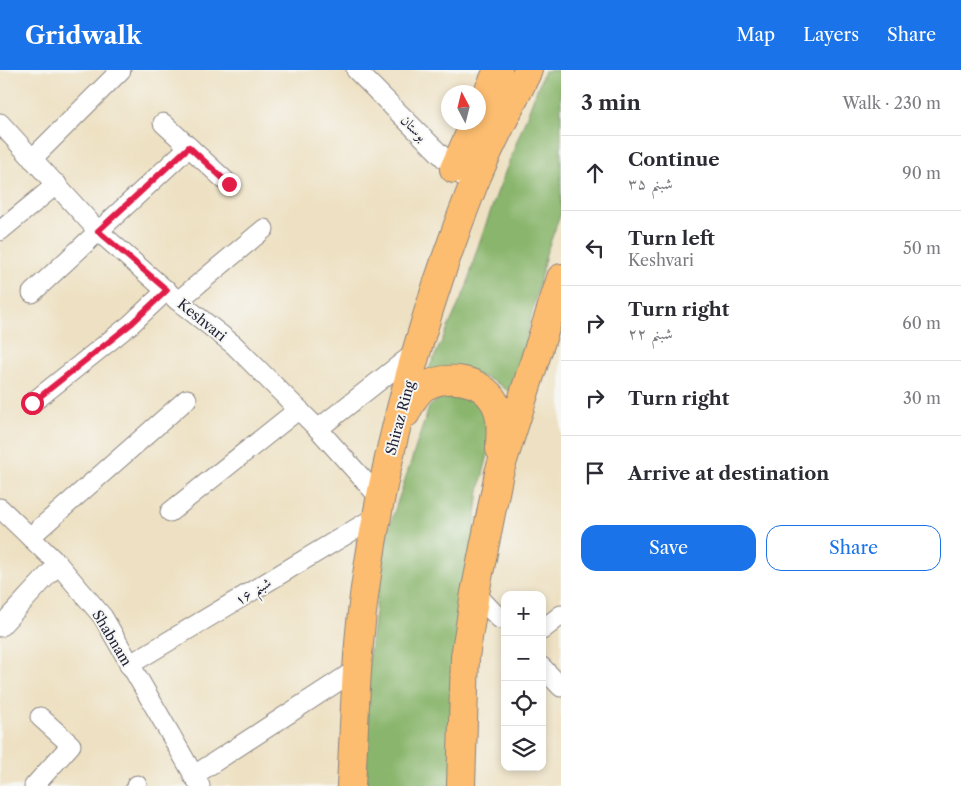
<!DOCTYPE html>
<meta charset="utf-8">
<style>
body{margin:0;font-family:"Libre Caslon Text",Amiri,serif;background:#f7f7f7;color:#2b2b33}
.controls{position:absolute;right:15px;bottom:15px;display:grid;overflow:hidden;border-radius:10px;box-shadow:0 2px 8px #0003}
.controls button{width:45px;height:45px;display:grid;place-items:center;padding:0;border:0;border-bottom:1px solid #e1e1e2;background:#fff;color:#2b2b33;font:25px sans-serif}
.compass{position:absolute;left:441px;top:15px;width:45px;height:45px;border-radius:50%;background:#fff;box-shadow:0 2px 8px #0003;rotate:353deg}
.stop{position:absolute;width:15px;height:15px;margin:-11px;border:4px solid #e11d48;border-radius:50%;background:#fff}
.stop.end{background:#e11d48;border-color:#fff;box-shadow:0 1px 5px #0008}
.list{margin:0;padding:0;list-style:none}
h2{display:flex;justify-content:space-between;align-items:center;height:65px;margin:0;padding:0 20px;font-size:21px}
h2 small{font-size:16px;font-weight:400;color:#7c7c81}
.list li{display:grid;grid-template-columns:32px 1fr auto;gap:15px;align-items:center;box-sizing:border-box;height:75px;padding:0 20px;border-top:1px solid #e1e1e2}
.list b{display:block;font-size:19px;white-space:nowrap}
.list p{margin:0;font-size:16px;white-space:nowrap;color:#7c7c81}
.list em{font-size:16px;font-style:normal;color:#7c7c81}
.actions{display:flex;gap:10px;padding:15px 20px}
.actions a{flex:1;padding:11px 0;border:1px solid #1a73e8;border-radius:15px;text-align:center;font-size:18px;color:#1a73e8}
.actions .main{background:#1a73e8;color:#fff}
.icon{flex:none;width:28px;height:28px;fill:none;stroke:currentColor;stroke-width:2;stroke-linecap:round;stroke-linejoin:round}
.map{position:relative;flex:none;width:561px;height:716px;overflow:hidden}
header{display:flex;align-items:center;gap:30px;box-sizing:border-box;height:70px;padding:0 25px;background:#1a73e8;color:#fff}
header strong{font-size:24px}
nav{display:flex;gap:28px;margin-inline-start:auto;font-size:18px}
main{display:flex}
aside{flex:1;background:#fff}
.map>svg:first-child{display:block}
.forest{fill:#89b56c;stroke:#566c54}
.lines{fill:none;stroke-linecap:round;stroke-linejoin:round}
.minor-casing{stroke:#88827f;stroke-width:21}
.highway-casing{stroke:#88827f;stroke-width:30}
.minor{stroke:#fff;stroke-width:19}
.highway{stroke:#fcbd6f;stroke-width:28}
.route{stroke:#e11d48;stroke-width:6}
.labels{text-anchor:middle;stroke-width:4;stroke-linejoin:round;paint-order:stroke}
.street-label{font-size:14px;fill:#22223b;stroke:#f6f6f2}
</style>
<header>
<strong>Gridwalk</strong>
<nav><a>Map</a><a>Layers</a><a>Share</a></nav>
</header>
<main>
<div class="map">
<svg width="561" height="716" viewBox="0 0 561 716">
<rect width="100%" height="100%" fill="#f6f6f2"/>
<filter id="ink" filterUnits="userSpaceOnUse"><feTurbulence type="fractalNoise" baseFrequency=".02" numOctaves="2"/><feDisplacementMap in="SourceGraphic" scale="10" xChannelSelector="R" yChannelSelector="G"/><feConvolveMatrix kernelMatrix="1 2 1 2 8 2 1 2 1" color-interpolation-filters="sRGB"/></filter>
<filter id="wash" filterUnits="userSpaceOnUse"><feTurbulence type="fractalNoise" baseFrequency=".0096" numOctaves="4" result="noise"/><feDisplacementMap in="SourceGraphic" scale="20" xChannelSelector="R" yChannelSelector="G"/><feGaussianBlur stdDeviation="1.12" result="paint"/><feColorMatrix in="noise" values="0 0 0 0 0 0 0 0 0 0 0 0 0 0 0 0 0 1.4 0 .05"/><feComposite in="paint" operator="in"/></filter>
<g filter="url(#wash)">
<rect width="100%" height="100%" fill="#eee1c3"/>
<g class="forest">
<path d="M561 0V143L546 184 513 325C481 298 466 304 427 303L467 216 476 182 497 123 544 1Z"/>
<path d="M470 320 484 331 493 364 479 421 461 557 453 716H364L368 596 384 473 429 337 445 324Z"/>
</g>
</g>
<g filter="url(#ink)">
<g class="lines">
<g class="minor-casing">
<g id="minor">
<path d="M356 0 461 105"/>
<path d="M0 53 98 161 178 231 234 275 318 359 380 428"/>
<path d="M163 53 229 114"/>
<path d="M32 89 121 0"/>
<path d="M0 161 57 114"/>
<path d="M32 223 189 77"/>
<path d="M178 231 264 159"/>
<path d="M32 333 131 254 167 220"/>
<path d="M318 359 417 281"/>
<path d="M0 438 58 494 103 547 200 716"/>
<path d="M170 442 299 339"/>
<path d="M30 467 187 329"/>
<path d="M475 523 500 549"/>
<path d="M0 557 58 494"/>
<path d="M542 560 561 545"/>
<path d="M129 595 377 446"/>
<path d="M542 597 561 617"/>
<path d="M193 706 357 599"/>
<path d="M34 716 71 675 40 647"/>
<path d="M136 716 137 715"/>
</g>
</g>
<g class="highway-casing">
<g id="highway">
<path d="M478 45 498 0"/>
<path d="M454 99 475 52"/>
<path d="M406 343C410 334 415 323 424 317 446 304 482 308 495 333 503 347 500 363 500 379"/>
<path d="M351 716C355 646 356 575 367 505 386 377 425 236 473 116 489 76 510 38 528 0"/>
<path d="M461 716 465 587 475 523 499 403 561 208"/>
</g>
</g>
<use href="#minor" class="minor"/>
<use href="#highway" class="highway"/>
</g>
</g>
<g class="lines" filter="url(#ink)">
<path class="route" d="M32 333 131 254 167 220 98 161 189 77 229 114"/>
</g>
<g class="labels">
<g class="street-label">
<text transform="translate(414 58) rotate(45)" y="5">بوستان</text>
<text transform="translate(202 250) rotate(39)" y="5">Keshvari</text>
<text transform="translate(400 348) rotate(-75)" y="5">Shiraz Ring</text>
<text transform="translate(253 521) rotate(-31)" y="5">۱۶ شبنم</text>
<text transform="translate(112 568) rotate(59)" y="5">Shabnam</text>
</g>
</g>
</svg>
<div class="controls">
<button>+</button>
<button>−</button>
<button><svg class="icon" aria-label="locate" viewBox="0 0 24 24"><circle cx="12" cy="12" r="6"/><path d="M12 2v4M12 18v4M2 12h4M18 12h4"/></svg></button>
<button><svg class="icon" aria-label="layers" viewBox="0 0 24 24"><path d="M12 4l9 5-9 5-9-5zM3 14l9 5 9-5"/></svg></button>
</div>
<svg class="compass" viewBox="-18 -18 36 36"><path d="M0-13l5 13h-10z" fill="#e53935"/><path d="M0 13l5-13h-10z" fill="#7c7c81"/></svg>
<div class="stop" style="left:32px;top:333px"></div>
<div class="stop end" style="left:229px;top:114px"></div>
</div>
<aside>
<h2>3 min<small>Walk · 230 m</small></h2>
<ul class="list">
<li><svg class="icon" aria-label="ahead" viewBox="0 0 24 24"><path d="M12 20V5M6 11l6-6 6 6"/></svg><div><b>Continue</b><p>۳۵ شبنم</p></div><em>90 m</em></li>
<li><svg class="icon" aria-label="left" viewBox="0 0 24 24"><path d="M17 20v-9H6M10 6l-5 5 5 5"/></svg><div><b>Turn left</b><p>Keshvari</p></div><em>50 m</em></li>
<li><svg class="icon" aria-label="right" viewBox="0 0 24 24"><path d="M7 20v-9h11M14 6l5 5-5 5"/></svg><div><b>Turn right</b><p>۲۲ شبنم</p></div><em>60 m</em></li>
<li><svg class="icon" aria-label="right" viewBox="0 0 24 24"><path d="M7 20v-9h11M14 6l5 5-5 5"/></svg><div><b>Turn right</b></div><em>30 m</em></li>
<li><svg class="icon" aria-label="arrive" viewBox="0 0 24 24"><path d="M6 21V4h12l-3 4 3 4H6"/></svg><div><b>Arrive at destination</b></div></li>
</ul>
<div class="actions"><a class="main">Save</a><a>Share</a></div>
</aside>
</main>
